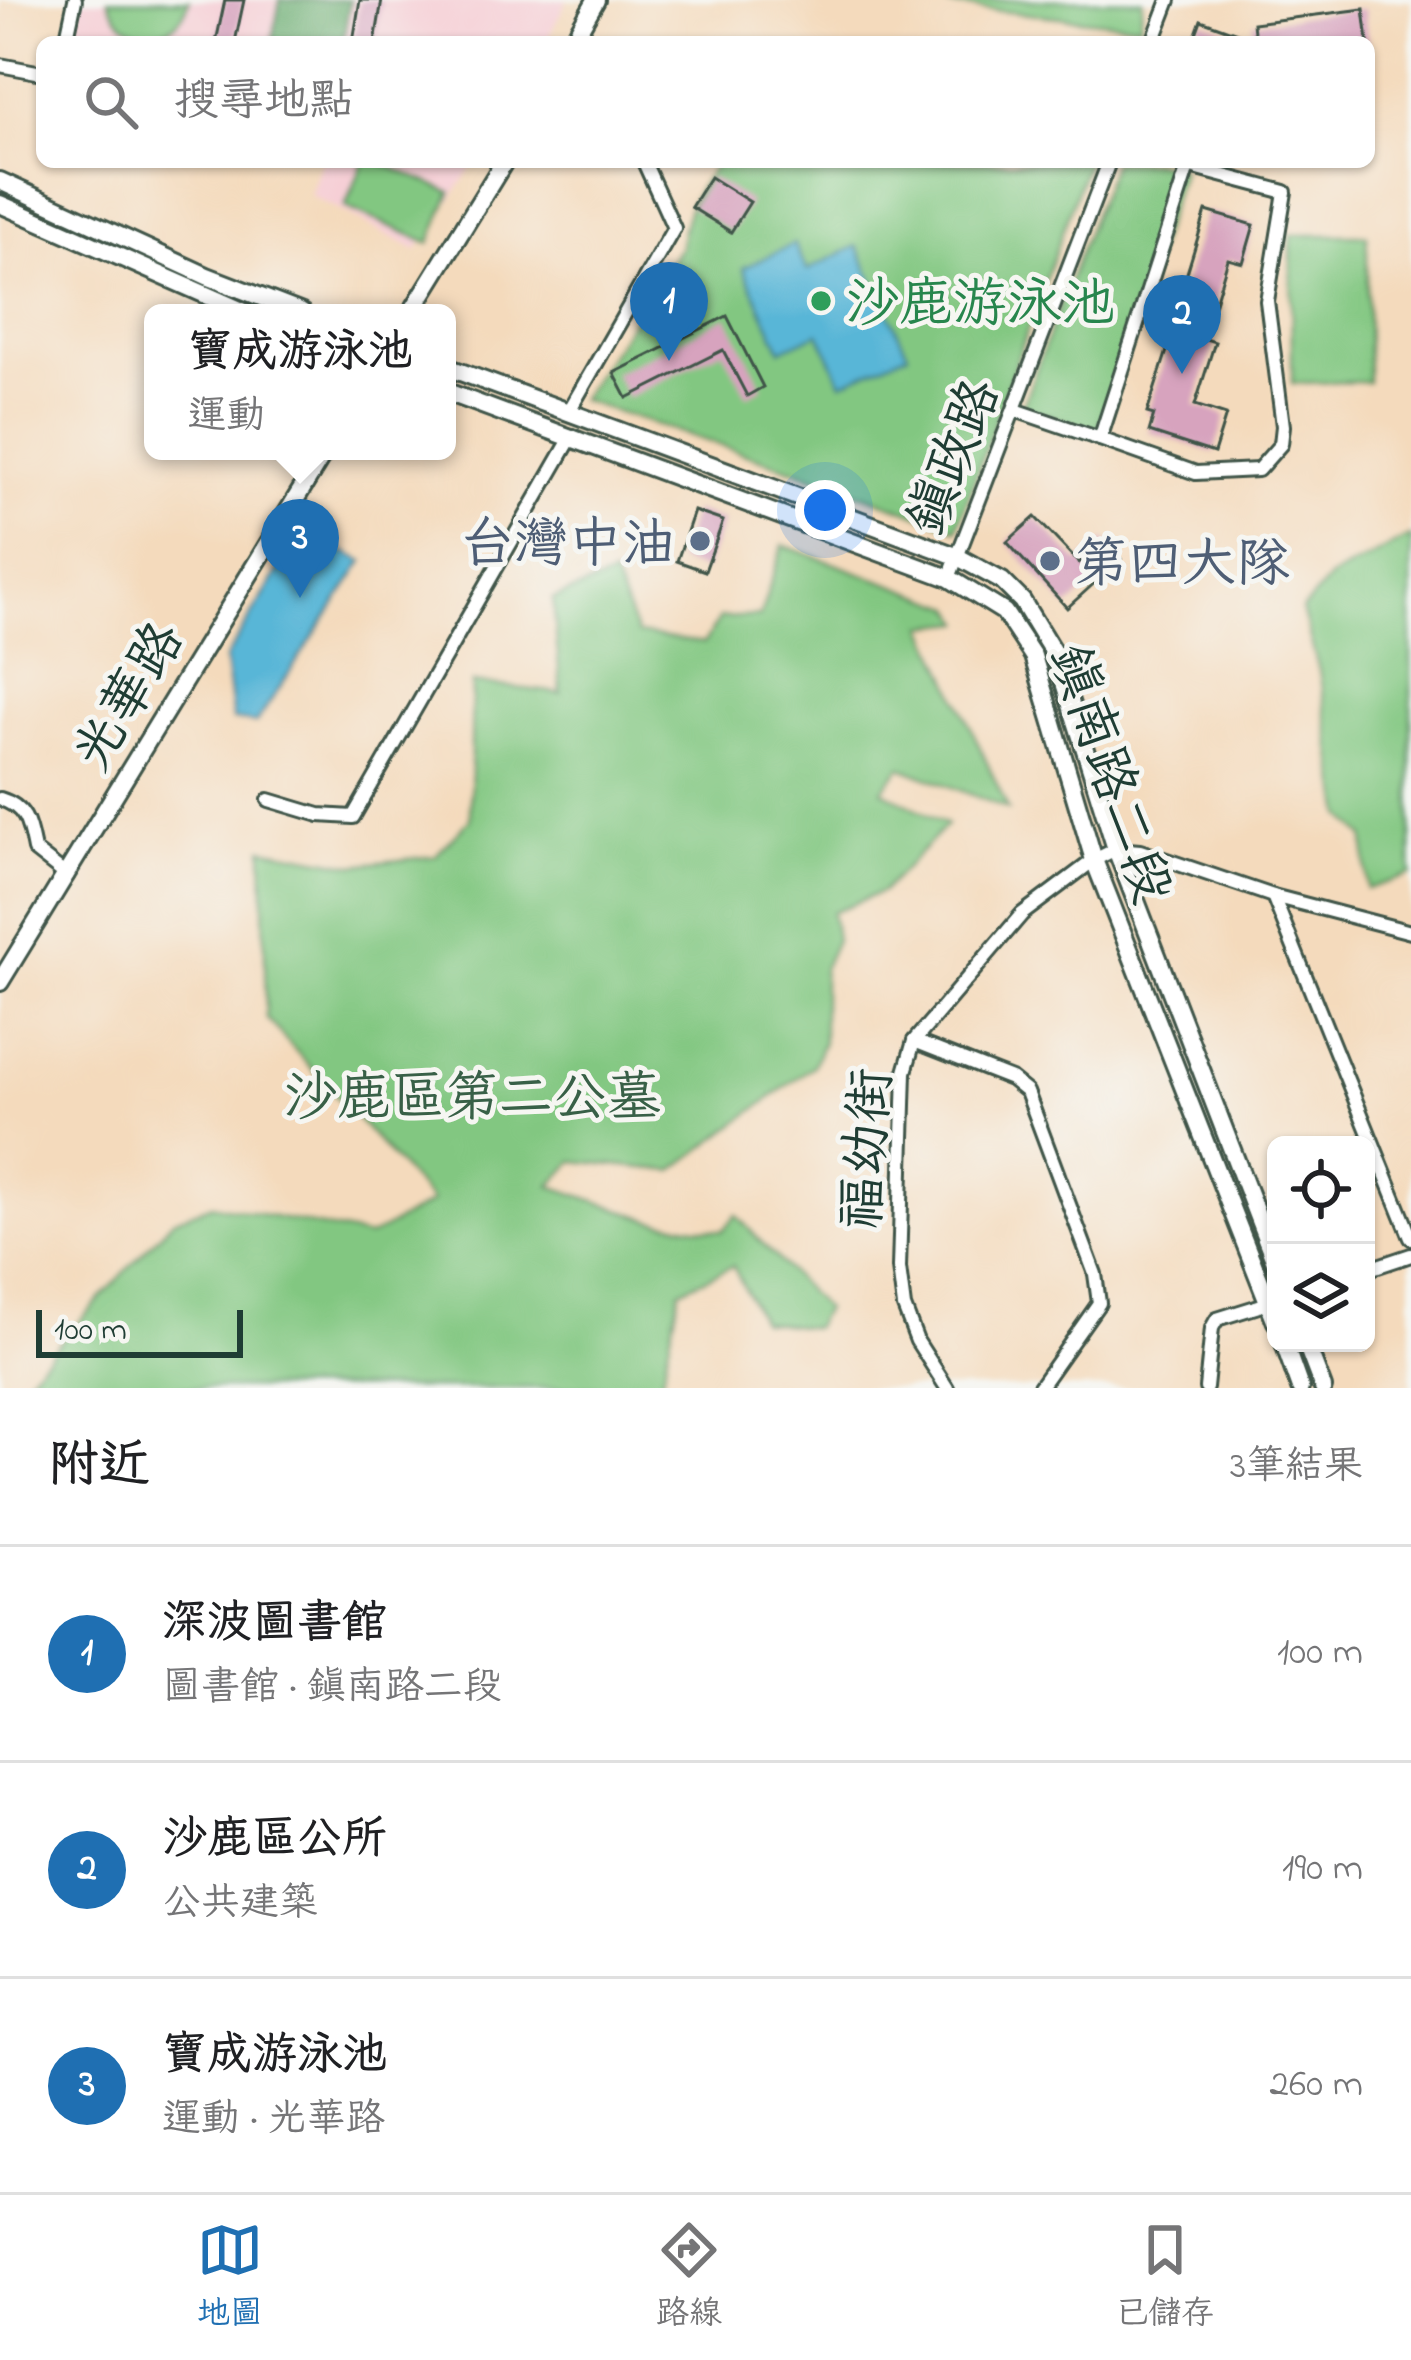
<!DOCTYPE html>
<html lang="zh-TW">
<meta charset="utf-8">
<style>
body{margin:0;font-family:"Indie Flower","LXGW WenKai TC",sans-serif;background:#f6f6f6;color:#202124}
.controls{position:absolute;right:36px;bottom:36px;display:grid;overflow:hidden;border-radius:18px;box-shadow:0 3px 9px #0004}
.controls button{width:108px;height:108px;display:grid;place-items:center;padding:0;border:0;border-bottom:3px solid #e0e0e0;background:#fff;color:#202124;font:60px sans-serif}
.scale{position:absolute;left:36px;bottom:30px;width:207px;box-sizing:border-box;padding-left:12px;border:6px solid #1f3d34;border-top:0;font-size:33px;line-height:42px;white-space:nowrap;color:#1f3d34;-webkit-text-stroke:9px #f6f6f2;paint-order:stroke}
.you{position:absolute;left:825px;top:510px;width:42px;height:42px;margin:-30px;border:9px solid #fff;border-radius:50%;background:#1a73e8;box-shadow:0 0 0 18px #1a73e833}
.badge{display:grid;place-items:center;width:78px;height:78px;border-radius:50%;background:#1f6fb2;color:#fff;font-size:39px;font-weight:700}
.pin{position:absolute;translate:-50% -99px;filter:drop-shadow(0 3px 6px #0008)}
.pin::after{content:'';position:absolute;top:63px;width:42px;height:36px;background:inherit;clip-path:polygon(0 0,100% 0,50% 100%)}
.popup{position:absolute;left:144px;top:304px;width:312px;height:156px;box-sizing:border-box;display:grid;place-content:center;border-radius:18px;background:#fff;filter:drop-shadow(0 3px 9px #0005);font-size:39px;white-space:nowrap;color:#757577}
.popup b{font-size:45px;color:#202124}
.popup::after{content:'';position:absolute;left:50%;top:100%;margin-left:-24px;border:24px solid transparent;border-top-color:#fff}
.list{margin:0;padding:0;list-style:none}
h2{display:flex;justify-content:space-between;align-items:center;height:156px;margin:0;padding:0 48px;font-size:51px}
h2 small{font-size:39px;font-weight:400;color:#757577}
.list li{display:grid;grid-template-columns:78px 1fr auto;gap:36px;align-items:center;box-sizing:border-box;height:216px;padding:0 48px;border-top:3px solid #e0e0e0}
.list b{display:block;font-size:45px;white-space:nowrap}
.list p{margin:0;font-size:39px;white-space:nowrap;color:#757577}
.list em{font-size:39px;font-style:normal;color:#757577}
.icon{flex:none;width:66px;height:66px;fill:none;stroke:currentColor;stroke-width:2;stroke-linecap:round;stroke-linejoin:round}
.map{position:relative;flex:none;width:1411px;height:1388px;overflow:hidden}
.search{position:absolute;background:#fff;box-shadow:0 3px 9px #0004;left:36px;right:36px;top:36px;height:132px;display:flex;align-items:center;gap:30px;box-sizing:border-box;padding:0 42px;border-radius:18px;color:#757577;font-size:45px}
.sheet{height:804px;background:#fff}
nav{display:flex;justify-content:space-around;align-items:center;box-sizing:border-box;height:168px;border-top:3px solid #e0e0e0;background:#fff;font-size:33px;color:#757577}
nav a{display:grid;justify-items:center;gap:6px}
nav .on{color:#1f6fb2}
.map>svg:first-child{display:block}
.built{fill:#f6cfd6}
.green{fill:#82c781;stroke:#50825a;stroke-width:3}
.forest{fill:#69ac6f;stroke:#447452;stroke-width:3}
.water{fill:#59b6d7;stroke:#3c7a86;stroke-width:3}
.building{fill:#d7a3be}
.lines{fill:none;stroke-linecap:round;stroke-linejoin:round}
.street-casing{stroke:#3f5548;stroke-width:18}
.secondary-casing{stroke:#3f5548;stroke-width:22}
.street{stroke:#fff;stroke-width:12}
.secondary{stroke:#fff;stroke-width:16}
.leisure-dot{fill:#2e9e5b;stroke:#f6f6f2;stroke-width:4.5}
.service-dot{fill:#5c6f8a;stroke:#f6f6f2;stroke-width:4.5}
.labels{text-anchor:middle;stroke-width:10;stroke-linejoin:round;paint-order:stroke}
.leisure-label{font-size:54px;fill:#27864d;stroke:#f6f6f2;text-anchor:start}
.street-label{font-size:54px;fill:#1f3d34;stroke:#f6f6f2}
.service-label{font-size:54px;fill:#4e5e75;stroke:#f6f6f2;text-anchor:end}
.park-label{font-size:54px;fill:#386047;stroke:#f6f6f2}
</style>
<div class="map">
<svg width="1411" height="1388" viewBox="0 0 1411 1388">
<rect width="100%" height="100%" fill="#f6f6f2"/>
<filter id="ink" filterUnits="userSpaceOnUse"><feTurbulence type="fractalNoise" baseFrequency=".00833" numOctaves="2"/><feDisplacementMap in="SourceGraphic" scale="24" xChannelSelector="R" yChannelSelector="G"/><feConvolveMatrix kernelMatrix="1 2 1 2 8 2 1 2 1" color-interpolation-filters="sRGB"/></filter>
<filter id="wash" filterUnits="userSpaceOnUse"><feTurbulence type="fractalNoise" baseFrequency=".004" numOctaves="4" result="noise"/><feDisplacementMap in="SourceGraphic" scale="48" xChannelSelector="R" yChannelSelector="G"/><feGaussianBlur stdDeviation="2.7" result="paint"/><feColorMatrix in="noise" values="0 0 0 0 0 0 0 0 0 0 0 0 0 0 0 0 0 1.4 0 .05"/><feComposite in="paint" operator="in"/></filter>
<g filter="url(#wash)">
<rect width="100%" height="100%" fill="#f4dabc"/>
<g class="built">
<path d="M79 0H567L546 42H69Z"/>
<path d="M321 162H476L417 250 310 195Z"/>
</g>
<g class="green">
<path d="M108 0H189C177 46 123 43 108 0Z"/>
<path d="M950 0H1143L1140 25 949 6Z"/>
<path d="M364 162H379L451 192 430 243 345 207Z"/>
<path d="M718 162H1087L957 529 798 471 580 400 680 247C684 211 695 189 718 162Z"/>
<path d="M1113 162H1155L1182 170 1098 431 1022 407Z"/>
<path d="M1367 235 1368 382 1292 383 1291 235Z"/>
<path d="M1411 536V875L1367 889 1365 837 1343 816 1319 671 1302 610 1330 578Z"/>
<path d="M783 545 954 607 963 622 925 626 1008 809 901 767 882 790 947 825 882 892 832 912 836 940 823 969V1042L813 1066 673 1171 574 1161 551 1186 652 1220 722 1231 736 1215 824 1309 813 1328 761 1321 733 1266 680 1290 660 1388H18L173 1220 212 1204 369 1237 432 1202 266 1018 263 848 355 865 435 856 470 819 472 683 561 693 553 599 613 576 637 634 704 643 720 618 760 616Z"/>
</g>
<path class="forest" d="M280 0H350L343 42H272Z"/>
<g class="water">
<path d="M794 244 807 270 857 246 908 353 842 383 819 333 781 350 743 268Z"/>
<path d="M303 531 364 561 256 723 233 720 225 659Z"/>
</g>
<g id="blocks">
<g class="building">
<path d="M225 0H244L235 42H216Z"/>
<path d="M360 0H382L375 42H353Z"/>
<path d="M1364 9 1368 42H1255L1253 23Z"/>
<path d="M1201 20 1237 33 1234 42H1193Z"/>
<path d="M710 177 750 202 731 232 691 207Z"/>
<path d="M1206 211 1254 225 1243 263 1228 259 1213 309 1179 299Z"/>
<path d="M727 316 763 387 747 396 723 350 627 398 614 373Z"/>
<path d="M1174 329 1215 342 1195 405 1226 415 1214 453 1149 432 1154 415 1147 413Z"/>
<path d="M694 511 723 521 705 571 677 561Z"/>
<path d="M1035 517 1079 563 1104 540 1121 559 1067 608 1007 542Z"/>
</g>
</g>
</g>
<g filter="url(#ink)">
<use href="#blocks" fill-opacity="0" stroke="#3f5548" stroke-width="3"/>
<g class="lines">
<g class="street-casing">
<g id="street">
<path d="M66 42 75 0"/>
<path d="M1153 42 1169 0"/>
<path d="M0 65 42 73"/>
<path d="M1172 162 1285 192 1267 301 1283 426 1281 444 1258 470 1196 473 1100 439 1188 167"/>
<path d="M1015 410 1100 439"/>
<path d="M569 411 674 228 644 162"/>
<path d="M949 578 1109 162"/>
<path d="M0 799C27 807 29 825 34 850L67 876"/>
<path d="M269 800 319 815 353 817 572 436"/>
<path d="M1273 896 1411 1238"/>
<path d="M914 1041 1011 1079 1027 1092 1095 1274 1099 1303 1039 1388"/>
<path d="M1366 1270 1411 1255"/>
<path d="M947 1388 917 1341 904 1307 899 1268 905 1072 914 1041 1022 914 1094 860 1116 849 1140 851 1273 896 1411 932"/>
<path d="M1206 1388 1212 1328 1217 1319 1275 1301"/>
</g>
</g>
<g class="secondary-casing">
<g id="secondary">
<path d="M572 42 596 0"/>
<path d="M0 181 207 276 302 313"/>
<path d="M0 204 247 313"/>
<path d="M411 313 504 162"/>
<path d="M447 367 956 556 1002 581 1022 601 1056 657 1116 849 1276 1264"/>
<path d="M447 392 949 578 1004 612 1033 656 1094 860 1276 1322"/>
<path d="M0 982 325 451"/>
<path d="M1284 1343 1300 1388"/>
<path d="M1306 1343 1323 1388"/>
</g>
</g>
<use href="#street" class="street"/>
<use href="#secondary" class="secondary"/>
</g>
</g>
<circle class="leisure-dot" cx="821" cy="301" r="12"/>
<g class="service-dot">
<circle cx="700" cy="541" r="12"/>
<circle cx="1050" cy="561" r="12"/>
</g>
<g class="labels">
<g class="leisure-label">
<text x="845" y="320">沙鹿游泳池</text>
</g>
<g class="street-label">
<text transform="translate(951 456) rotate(-68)" y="19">鎮政路</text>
<text transform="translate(126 695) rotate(-59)" y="19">光華路</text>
<text transform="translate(1113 773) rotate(71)" y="19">鎮南路二段</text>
<text transform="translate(864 1149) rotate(-86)" y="19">福幼街</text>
</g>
<g class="service-label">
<text x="676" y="560">台灣中油</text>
<text x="1074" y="580" text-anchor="start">第四大隊</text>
</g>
<g class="park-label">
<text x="472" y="1114">沙鹿區第二公墓</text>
</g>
</g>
</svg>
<div class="controls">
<button><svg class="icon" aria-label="locate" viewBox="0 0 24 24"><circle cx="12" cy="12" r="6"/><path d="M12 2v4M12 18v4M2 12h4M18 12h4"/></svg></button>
<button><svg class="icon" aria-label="layers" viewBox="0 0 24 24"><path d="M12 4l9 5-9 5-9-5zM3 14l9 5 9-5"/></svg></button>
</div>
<div class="scale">100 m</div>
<div class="you"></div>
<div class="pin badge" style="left:669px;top:361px">1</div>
<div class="pin badge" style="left:1182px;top:374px">2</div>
<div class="pin badge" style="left:300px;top:598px">3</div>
<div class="popup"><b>寶成游泳池</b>運動</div>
<div class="search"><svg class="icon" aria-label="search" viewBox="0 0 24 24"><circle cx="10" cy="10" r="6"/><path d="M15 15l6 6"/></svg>搜尋地點</div>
</div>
<section class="sheet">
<h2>附近<small>3筆結果</small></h2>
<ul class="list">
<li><span class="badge">1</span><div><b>深波圖書館</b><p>圖書館 · 鎮南路二段</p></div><em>100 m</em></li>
<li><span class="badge">2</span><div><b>沙鹿區公所</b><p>公共建築</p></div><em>190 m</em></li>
<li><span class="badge">3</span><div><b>寶成游泳池</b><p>運動 · 光華路</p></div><em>260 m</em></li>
</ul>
</section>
<nav>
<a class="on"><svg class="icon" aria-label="map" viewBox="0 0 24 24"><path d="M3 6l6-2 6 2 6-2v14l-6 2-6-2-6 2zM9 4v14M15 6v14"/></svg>地圖</a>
<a><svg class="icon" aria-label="directions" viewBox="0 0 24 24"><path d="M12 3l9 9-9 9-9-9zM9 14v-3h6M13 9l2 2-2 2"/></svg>路線</a>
<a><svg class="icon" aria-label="saved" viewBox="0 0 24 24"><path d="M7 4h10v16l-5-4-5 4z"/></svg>已儲存</a>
</nav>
